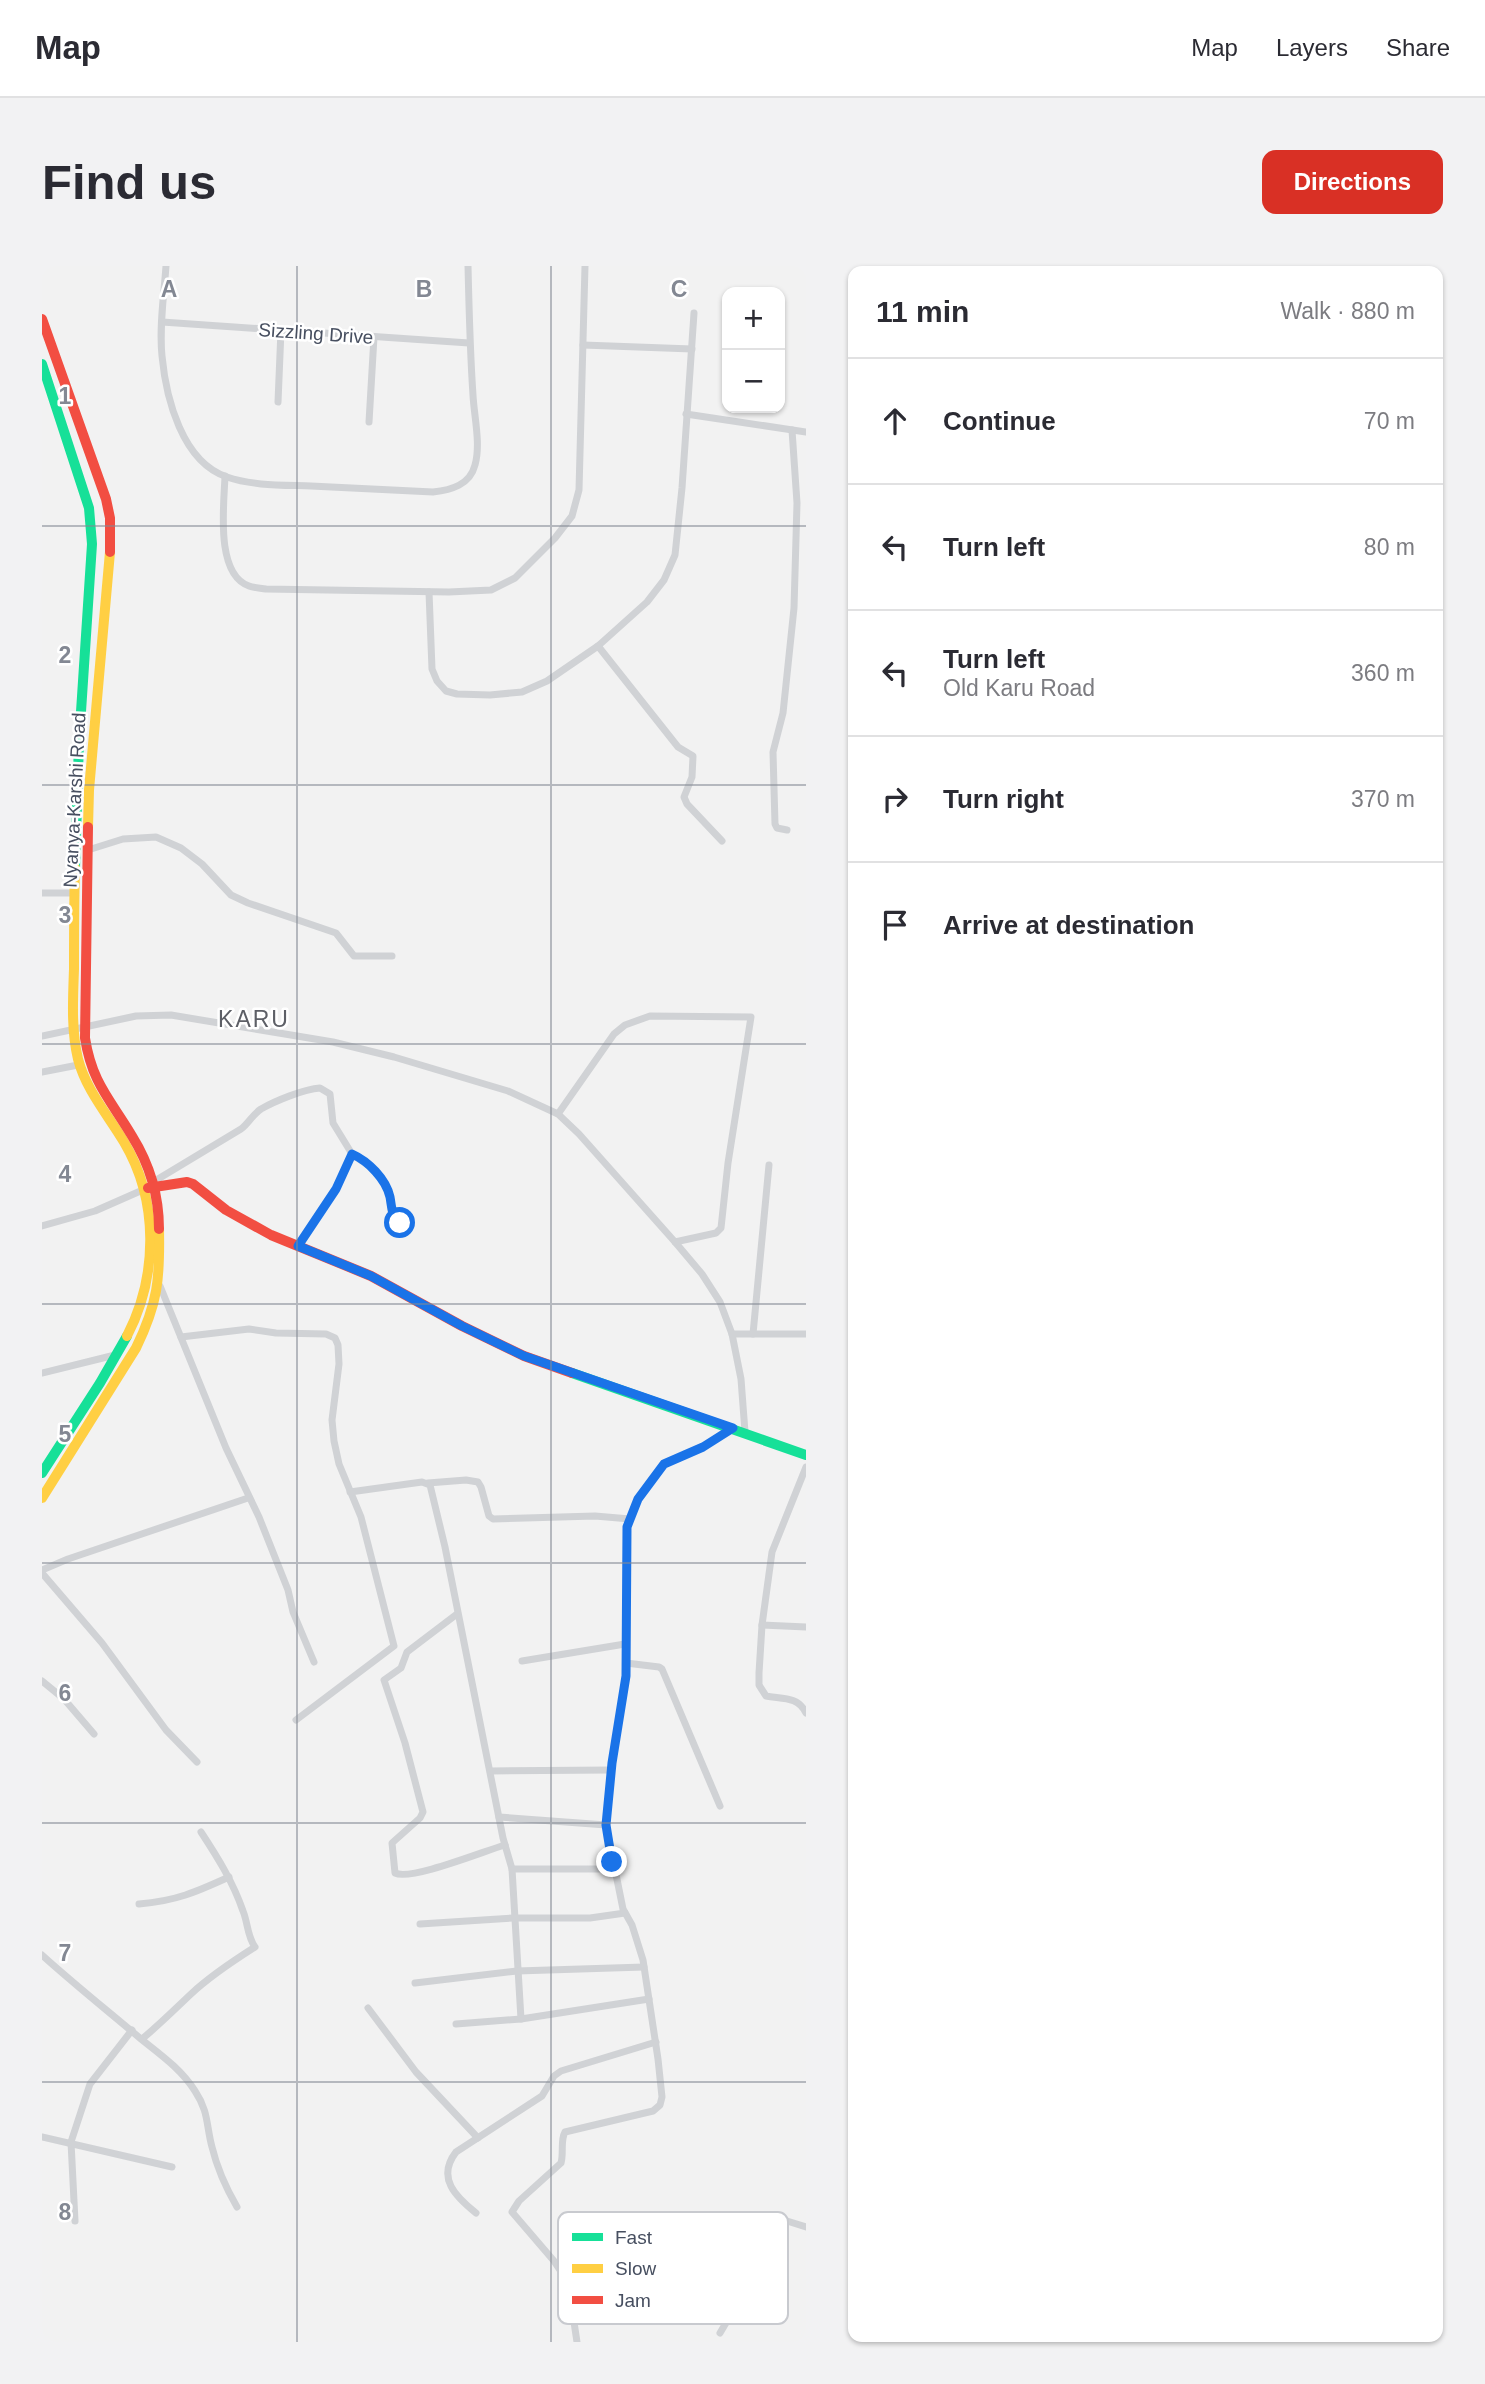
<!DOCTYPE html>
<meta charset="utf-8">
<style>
body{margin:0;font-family:Helvetica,sans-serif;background:#f2f2f3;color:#2b2b33}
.controls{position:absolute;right:21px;top:21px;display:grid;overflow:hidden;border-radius:14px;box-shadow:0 2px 5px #0004}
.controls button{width:63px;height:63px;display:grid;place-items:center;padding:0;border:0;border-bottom:2px solid #e1e1e2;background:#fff;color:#2b2b33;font:35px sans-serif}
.stop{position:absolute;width:21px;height:21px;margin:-16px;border:5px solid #1a73e8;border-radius:50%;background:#fff}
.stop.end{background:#1a73e8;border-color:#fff;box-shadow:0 2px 7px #0008}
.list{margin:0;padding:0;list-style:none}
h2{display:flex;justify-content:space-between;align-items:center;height:91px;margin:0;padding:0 28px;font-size:30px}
h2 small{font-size:23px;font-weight:400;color:#7c7c81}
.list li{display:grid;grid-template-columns:46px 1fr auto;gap:21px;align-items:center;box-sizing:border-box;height:126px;padding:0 28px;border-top:2px solid #e1e1e2}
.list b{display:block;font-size:26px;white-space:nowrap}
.list p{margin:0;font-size:23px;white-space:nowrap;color:#7c7c81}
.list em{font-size:23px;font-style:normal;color:#7c7c81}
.icon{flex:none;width:38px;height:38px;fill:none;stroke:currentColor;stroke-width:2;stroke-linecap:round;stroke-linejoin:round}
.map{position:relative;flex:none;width:764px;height:2076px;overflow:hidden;border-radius:14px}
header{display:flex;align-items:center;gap:42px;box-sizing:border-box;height:98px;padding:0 35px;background:#fff;border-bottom:2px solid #e1e1e2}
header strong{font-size:33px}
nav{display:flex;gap:38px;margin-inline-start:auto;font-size:24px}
.intro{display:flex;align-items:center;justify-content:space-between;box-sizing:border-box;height:168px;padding:0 42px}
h1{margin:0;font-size:49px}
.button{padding:18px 32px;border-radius:14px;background:#d93025;color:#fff;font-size:24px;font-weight:700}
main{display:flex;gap:42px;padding:0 42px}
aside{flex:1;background:#fff;border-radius:14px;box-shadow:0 2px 5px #0004}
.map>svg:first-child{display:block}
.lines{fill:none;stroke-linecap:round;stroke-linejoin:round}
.street{stroke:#d0d2d5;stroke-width:7}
.fast{stroke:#16e098;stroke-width:10}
.slow{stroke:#ffcf43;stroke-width:10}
.jam{stroke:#f24e42;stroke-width:10}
.route{stroke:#1a73e8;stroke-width:9}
.grid{fill:none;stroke:#838893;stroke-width:2;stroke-opacity:0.55}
.labels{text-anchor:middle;stroke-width:5;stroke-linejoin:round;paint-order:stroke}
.street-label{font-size:19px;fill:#474f60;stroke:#fff}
.quarter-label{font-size:23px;letter-spacing:2px;fill:#5d5f66;stroke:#fff}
.key{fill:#fff;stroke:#c8cacf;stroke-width:2}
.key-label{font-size:19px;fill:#474f60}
.grid-label{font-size:23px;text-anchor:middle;font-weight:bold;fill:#838893;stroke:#fff;stroke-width:5;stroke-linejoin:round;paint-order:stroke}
</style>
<header>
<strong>Map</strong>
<nav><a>Map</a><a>Layers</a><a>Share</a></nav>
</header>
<div class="intro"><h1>Find us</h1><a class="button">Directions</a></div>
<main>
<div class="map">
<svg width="764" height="2076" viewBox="0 0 764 2076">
<rect width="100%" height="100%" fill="#f2f2f2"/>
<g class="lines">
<g class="street">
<path d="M124 0C122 29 117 61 120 90 124 132 140 196 185 211 211 220 241 219 269 220 310 222 350 224 391 226 409 224 428 219 433 199 439 178 432 150 431 129 428 86 427 43 426 0"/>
<path d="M120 56 427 77"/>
<path d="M541 79 650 83"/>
<path d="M236 136 239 64"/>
<path d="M644 148 764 166"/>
<path d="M327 156 332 71"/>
<path d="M183 210C182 239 173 308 207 320 212 322 219 322 224 323L407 326 449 324 473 312 513 272 530 250 537 224 543 0"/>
<path d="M387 326 390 403 395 415 404 425 415 428 448 429 480 426 505 415 556 380 605 336 622 314 633 289 640 222 652 47"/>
<path d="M556 380 636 481 651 490 650 511 642 531 645 538 680 575"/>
<path d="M745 564 735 562 733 558 731 486 741 447 752 342 755 237 750 164"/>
<path d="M46 584 81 573 114 571 139 582 160 598 189 629 206 637 294 667 312 690H350"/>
<path d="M0 627H32"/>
<path d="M0 770 94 750 129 749 291 776 352 791 466 825 516 848 537 868 633 976 660 1008 678 1036 690 1068 699 1113 703 1166"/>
<path d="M0 806 36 799"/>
<path d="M516 848 572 768 583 759 608 750 709 751 686 897 679 962 674 967 633 976"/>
<path d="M111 916 199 863C207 857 210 849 219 843 233 835 262 823 278 822L288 828 291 857 310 888 329 901 341 915 348 930 349 946 358 957"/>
<path d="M0 960 53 945 103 923"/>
<path d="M256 980 294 923 310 888"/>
<path d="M118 1020 184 1182 217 1251 246 1324 251 1346 272 1396"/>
<path d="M690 1068H764"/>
<path d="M711 1068 727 899"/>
<path d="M139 1071 207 1063 234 1067 284 1068 293 1072 296 1079 297 1098 290 1154 292 1175 297 1198 319 1251 352 1380 254 1454"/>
<path d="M0 1107 73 1089"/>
<path d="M764 1201 730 1286 720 1359 717 1407V1419L724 1430C740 1433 756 1430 764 1447"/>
<path d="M386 1217 424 1214 436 1216 439 1221 447 1250 451 1253 553 1250 588 1253"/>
<path d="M308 1226 380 1216 388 1219 403 1281 461 1572 470 1603 479 1753"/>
<path d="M0 1304 26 1293 206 1232"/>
<path d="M0 1307 60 1377 124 1464 155 1496"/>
<path d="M415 1348 365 1386 359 1402 342 1414 363 1477 381 1546 378 1552 350 1577 353 1607C369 1615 442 1585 463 1579"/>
<path d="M720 1359 764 1361"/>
<path d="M480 1395 583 1378"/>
<path d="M584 1397 617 1401 620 1403 678 1540"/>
<path d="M0 1415 22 1433 52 1468"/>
<path d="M449 1505 569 1504"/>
<path d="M457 1551 564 1559"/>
<path d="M470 1603H572"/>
<path d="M97 1638C134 1635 154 1626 187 1611"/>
<path d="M378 1658 471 1652H548L583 1647"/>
<path d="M0 1689C32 1718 66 1745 99 1773 119 1789 139 1803 153 1825 167 1846 164 1859 170 1881 175 1902 184 1922 195 1941"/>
<path d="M373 1717 475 1705 602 1701"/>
<path d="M326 1742 374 1806 436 1872"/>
<path d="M414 1758 479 1753 607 1733"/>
<path d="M100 1773C117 1759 133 1743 149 1728 168 1710 191 1695 213 1681 205 1670 206 1657 201 1645 191 1616 176 1592 159 1566"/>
<path d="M0 1871 130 1901"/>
<path d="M434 1947C414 1931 394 1912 414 1886L500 1830 512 1810 519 1805 614 1776"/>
<path d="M33 1955 29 1876 48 1818 90 1764"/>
<path d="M678 2067 704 2023 736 1959 745 1955 764 1961"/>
<path d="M535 2076 526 2016 512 1995 470 1946 477 1935 519 1897C522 1886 518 1875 523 1866L611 1845 618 1839 620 1831 616 1793 601 1694 590 1659 581 1643 564 1559 570 1497 584 1410 585 1261 596 1233 622 1198 661 1181 690 1162"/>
</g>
<g class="fast">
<path d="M0 98 47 242 50 278 37 476 33 602"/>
<path d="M530 1107 764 1189"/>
<path d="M0 1207 58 1117 85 1070"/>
</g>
<g class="slow">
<path d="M46 561 47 524 68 286"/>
<path d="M33 602C32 635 32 669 32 703 31 732 29 764 36 793 44 824 66 849 82 876 117 935 116 1010 85 1070"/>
<path d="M0 1232 94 1082C116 1037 118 1013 117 963"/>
</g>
<g class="jam">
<path d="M0 53 64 233 68 252V286"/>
<path d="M46 561 43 772C50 817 68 833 90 870 108 899 117 930 117 963"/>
<path d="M106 922 145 916 151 918 184 944 229 969 329 1010 420 1060 482 1090 530 1107"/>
</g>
</g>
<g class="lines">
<path class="route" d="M358 957C349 948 350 942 348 931 344 913 326 895 310 888L294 923 256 980 329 1010 420 1060 482 1090 691 1162 661 1181 622 1198 596 1233 585 1261 584 1410 570 1497 564 1559 570 1596"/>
</g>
<path class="grid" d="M255 0V2076M509 0V2076M0 260H764M0 519H764M0 778H764M0 1038H764M0 1297H764M0 1557H764M0 1816H764"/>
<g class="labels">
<g class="street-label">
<text transform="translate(274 67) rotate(4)" y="7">Sizzling Drive</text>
<text transform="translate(32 534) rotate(-87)" y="7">Nyanya-Karshi Road</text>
</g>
<g class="quarter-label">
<text x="212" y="761">KARU</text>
</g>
</g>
<rect x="516" y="1946" width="230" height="112" rx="10" class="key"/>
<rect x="530" y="1967" width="31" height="8" fill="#16e098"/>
<rect x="530" y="1998" width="31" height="9" fill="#ffcf43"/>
<rect x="530" y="2030" width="31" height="8" fill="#f24e42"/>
<g class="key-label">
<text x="573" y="1978">Fast</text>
<text x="573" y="2009">Slow</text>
<text x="573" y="2041">Jam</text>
</g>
<g class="grid-label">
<text x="127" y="31">A</text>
<text x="382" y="31">B</text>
<text x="637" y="31">C</text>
<text x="23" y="138">1</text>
<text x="23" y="397">2</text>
<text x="23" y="657">3</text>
<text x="23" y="916">4</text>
<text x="23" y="1176">5</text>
<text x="23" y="1435">6</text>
<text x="23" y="1695">7</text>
<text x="23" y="1954">8</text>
</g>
</svg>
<div class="controls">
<button>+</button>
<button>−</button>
</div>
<div class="stop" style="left:358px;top:957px"></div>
<div class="stop end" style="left:570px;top:1596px"></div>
</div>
<aside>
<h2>11 min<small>Walk · 880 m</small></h2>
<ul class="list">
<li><svg class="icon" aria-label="ahead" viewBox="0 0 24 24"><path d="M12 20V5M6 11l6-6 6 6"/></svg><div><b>Continue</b></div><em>70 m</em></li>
<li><svg class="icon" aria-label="left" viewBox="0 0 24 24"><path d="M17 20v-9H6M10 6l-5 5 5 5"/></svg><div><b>Turn left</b></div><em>80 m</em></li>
<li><svg class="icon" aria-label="left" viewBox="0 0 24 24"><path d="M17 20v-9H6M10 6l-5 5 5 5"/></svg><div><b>Turn left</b><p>Old Karu Road</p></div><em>360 m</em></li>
<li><svg class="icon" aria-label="right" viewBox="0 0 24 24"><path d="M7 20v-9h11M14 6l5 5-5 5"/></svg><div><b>Turn right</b></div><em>370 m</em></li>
<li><svg class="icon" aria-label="arrive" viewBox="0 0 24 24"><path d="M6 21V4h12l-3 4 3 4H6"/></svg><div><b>Arrive at destination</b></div></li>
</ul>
</aside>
</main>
